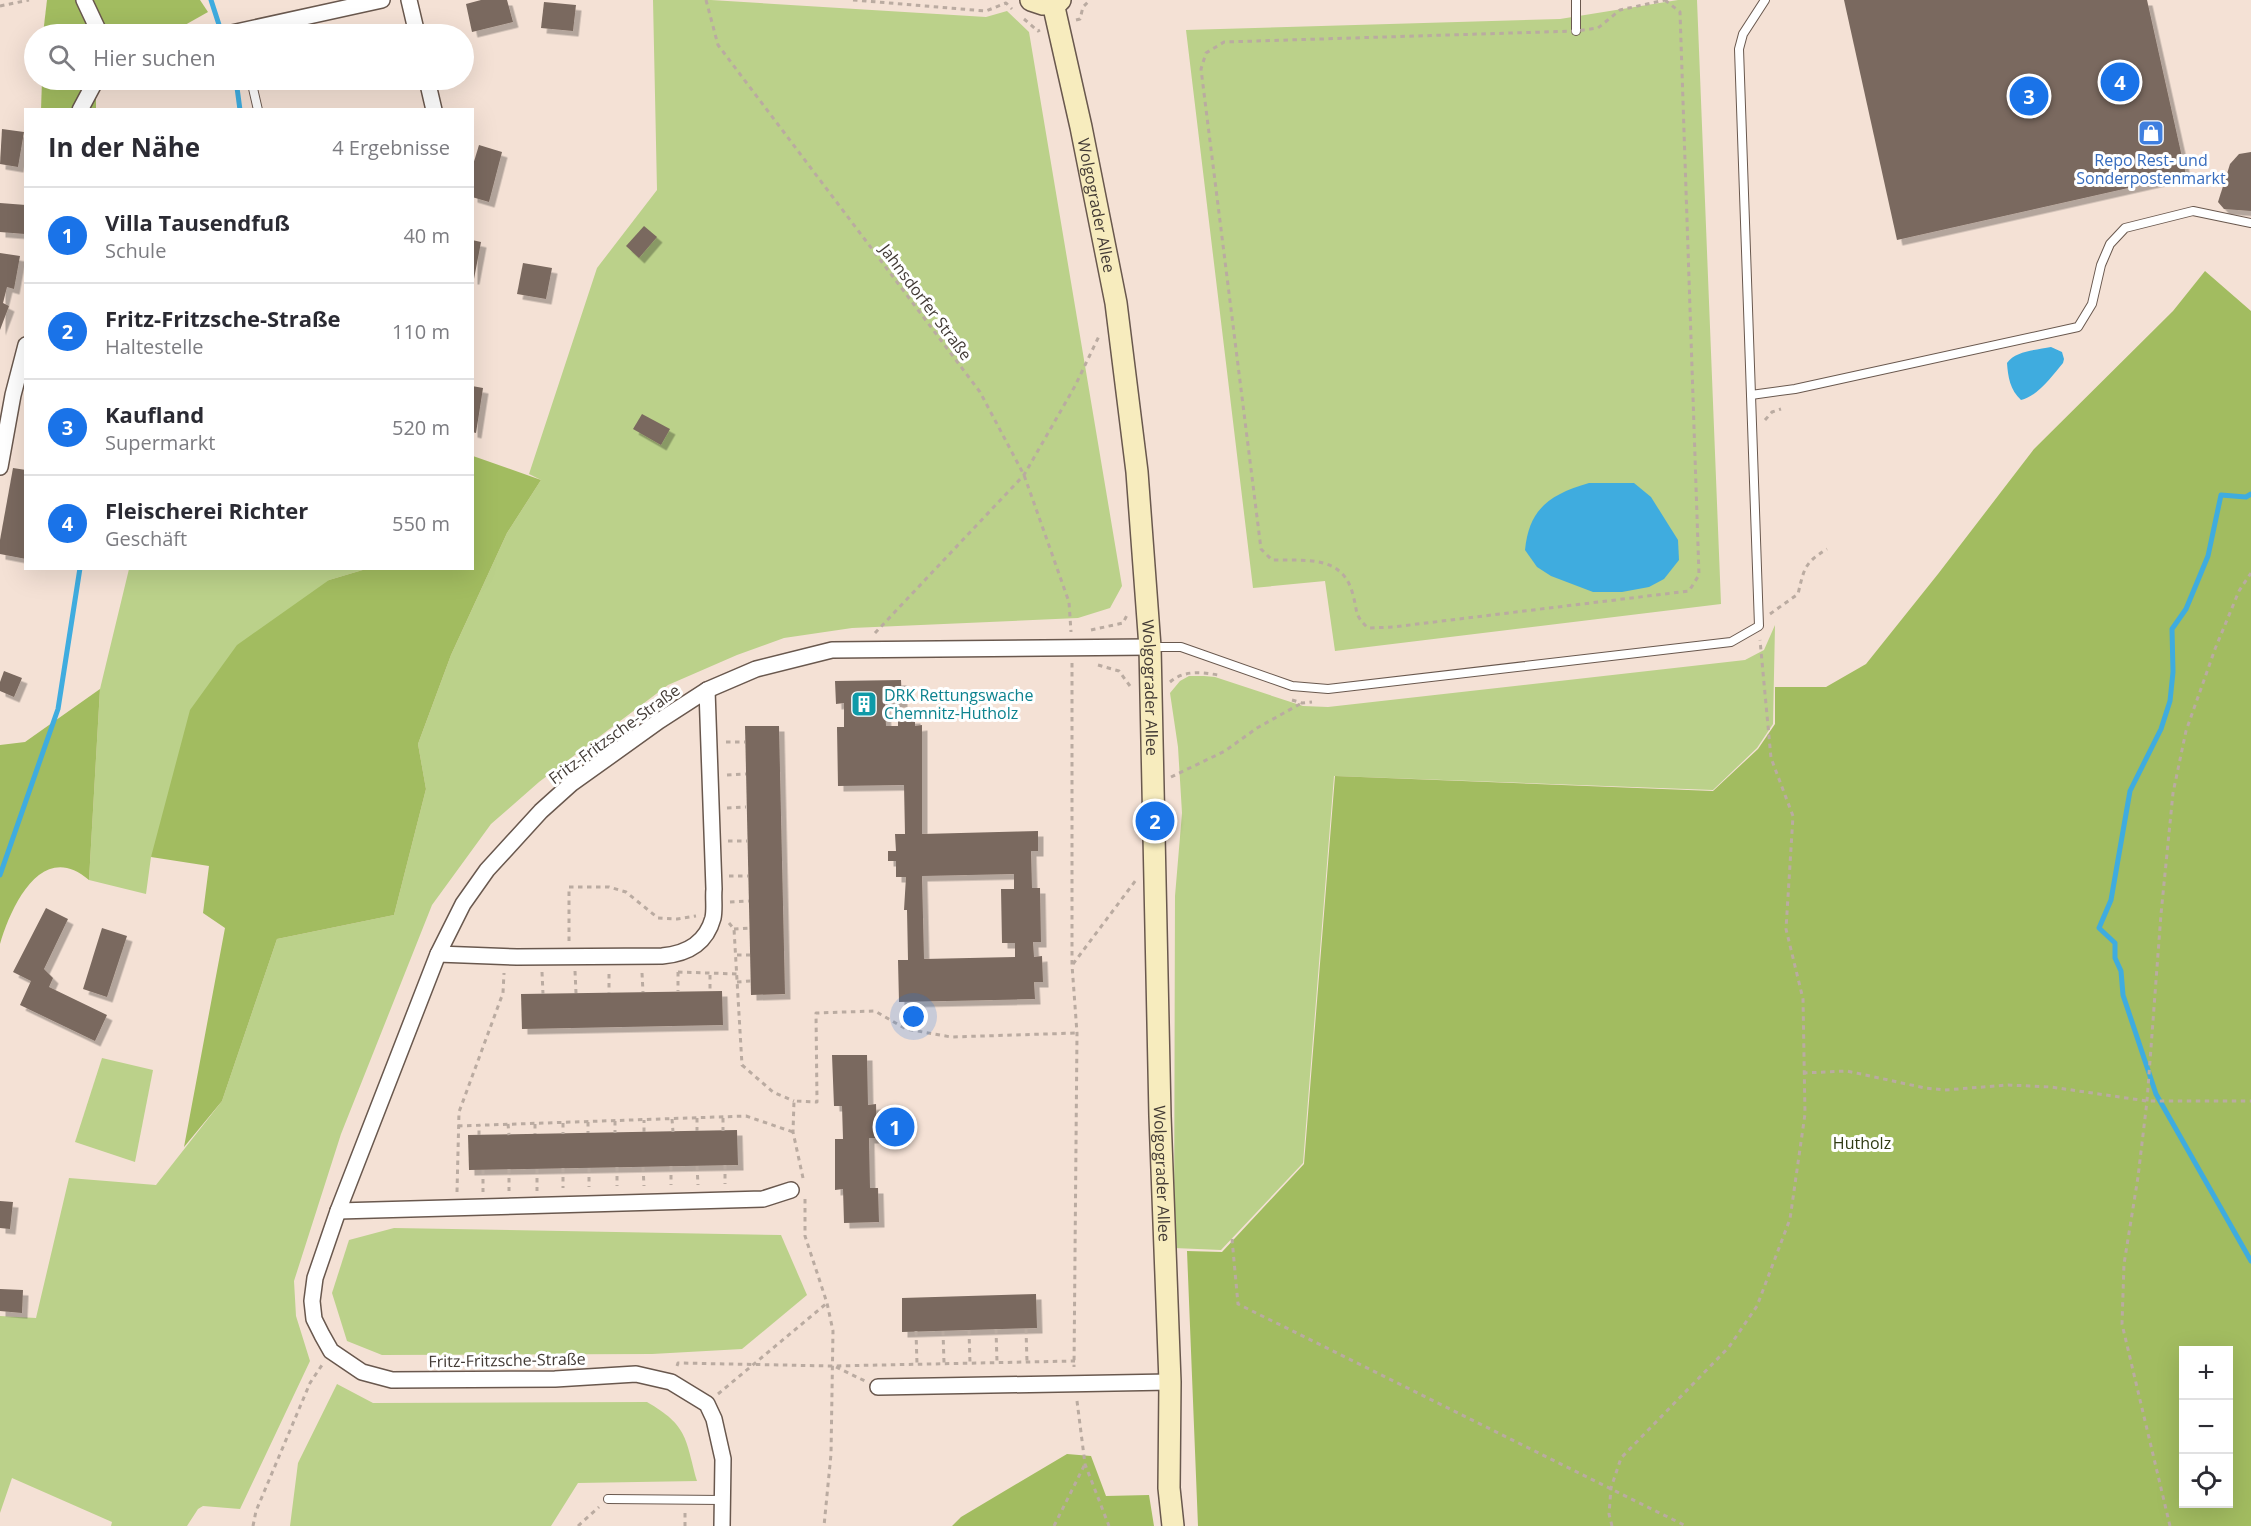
<!DOCTYPE html>
<html lang="de">
<meta charset="utf-8">
<style>
body{margin:0;font-family:"Open Sans",sans-serif;background:#f7f7f7;color:#2b2b33}
.controls{position:absolute;right:18px;bottom:18px;display:grid;overflow:hidden;border-radius:0px;box-shadow:0 6px 24px #0002}
.controls button{width:54px;height:54px;display:grid;place-items:center;padding:0;border:0;border-bottom:2px solid #e1e1e2;background:#fff;color:#2b2b33;font:30px sans-serif}
.you{position:absolute;left:914px;top:1017px;width:21px;height:21px;margin:-15px;border:4px solid #fff;border-radius:50%;background:#1a73e8;box-shadow:0 0 0 9px #1a73e833}
.badge{display:grid;place-items:center;width:39px;height:39px;border-radius:50%;background:#1a73e8;color:#fff;font-size:20px;font-weight:700}
.pin{position:absolute;translate:-50% -50%;border:3px solid #fff;box-shadow:0 2px 6px #0006}
.list{margin:0;padding:0;list-style:none}
h2{display:flex;justify-content:space-between;align-items:center;height:78px;margin:0;padding:0 24px;font-size:26px}
h2 small{font-size:20px;font-weight:400;color:#7c7c81}
.list li{display:grid;grid-template-columns:39px 1fr auto;gap:18px;align-items:center;box-sizing:border-box;height:96px;padding:0 24px;border-top:2px solid #e1e1e2}
.list b{display:block;font-size:22px;white-space:nowrap}
.list p{margin:0;font-size:20px;white-space:nowrap;color:#7c7c81}
.list em{font-size:20px;font-style:normal;color:#7c7c81}
.icon{flex:none;width:33px;height:33px;fill:none;stroke:currentColor;stroke-width:2;stroke-linecap:round;stroke-linejoin:round}
.map{position:relative;flex:none;width:2251px;height:1526px;overflow:hidden}
.search{position:absolute;background:#fff;box-shadow:0 6px 24px #0002;left:24px;top:24px;width:450px;height:66px;display:flex;align-items:center;gap:15px;box-sizing:border-box;padding:0 21px;border-radius:33px;color:#7c7c81;font-size:22px}
.panel{position:absolute;background:#fff;box-shadow:0 6px 24px #0002;left:24px;top:108px;width:450px;height:462px;border-radius:0px}
.map>svg:first-child{display:block}
.green{fill:#bbd18a}
.forest{fill:#a2bc60;fill-rule:evenodd}
.water{fill:#3facdf}
.lines{fill:none;stroke-linecap:round;stroke-linejoin:round}
.stream{stroke:#3facdf;stroke-width:5}
.building{fill:#7a695f;fill-rule:evenodd;filter:url(#shadow)}
.lane-casing{stroke:#69584e;stroke-width:10}
.street-casing{stroke:#69584e;stroke-width:18}
.secondary-casing{stroke:#69584e;stroke-width:24}
.path{stroke:#baaba1;stroke-width:3;stroke-dasharray:4.5 4.5;stroke-linecap:butt}
.lane{stroke:#fff;stroke-width:8}
.street{stroke:#fff;stroke-width:15}
.secondary{stroke:#f7ecbe;stroke-width:21}
.labels{text-anchor:middle;stroke-width:6;stroke-linejoin:round;paint-order:stroke}
.shop-label{font-size:16px;fill:#366cbe;stroke:#fff}
.street-label{font-size:16px;fill:#423a35;stroke:#fff}
.culture-label{font-size:16px;fill:#0d838f;stroke:#fff;text-anchor:start}
.park-label{font-size:16px;fill:#303a13;stroke:#fff}
</style>
<div class="map">
<svg width="2251" height="1526" viewBox="0 0 2251 1526">
<defs>
<filter id="shadow"><feDropShadow dx="5.5" dy="5.5" stdDeviation="0" flood-color="#0004"/></filter>
</defs>
<rect width="100%" height="100%" fill="#f4e1d5"/>
<g class="green">
<path d="M653 0H711L986 17 1007 11 1029 32 1122 586 1110 608 1078 618 852 628 784 638 737 655 668 685 539 782 491 824 432 905 341 1134 294 1281 296 1316 310 1361 240 1509 203 1506 198 1509 187 1526H111L112 1522 12 1478 0 1513V1316L36 1318 69 1178 156 1185 222 1101 277 939 394 915 426 789 418 744 451 655 507 533 541 480 529 474 597 268 657 190Z"/>
<path d="M1678 0H1697L1721 604 1335 651 1325 581 1253 588 1186 30 1560 19Z"/>
<path d="M129 569H366L329 580 151 857 146 894 89 880 100 689Z"/>
<path d="M1775 625 1773 724 1757 748 1713 790 1334 776 1303 1163 1221 1250 1174 1248 1175 896 1182 813 1178 747 1170 693 1180 681 1189 676H1204L1215 677 1303 706 1328 707 1745 660 1764 650Z"/>
<path d="M102 1058 153 1070 135 1162 75 1142Z"/>
<path d="M394 1228 781 1235 807 1295 742 1349 652 1354 382 1355 347 1341 332 1293 349 1240Z"/>
<path d="M337 1384 373 1403 647 1402C688 1426 685 1437 697 1481L578 1483 551 1526H290L298 1463Z"/>
</g>
<g class="forest">
<path d="M47 0H200L208 12 169 34H43Z"/>
<path d="M42 80H96V109L41 110Z"/>
<path d="M2205 271 2251 311V1526H1198L1187 1251 1222 1252 1304 1164 1335 776 1713 791 1758 749 1775 724V687H1826L1866 664 1938 574 2034 449 2173 311ZM2184 1350H2228V1504H2184Z"/>
<path d="M473 456 541 480 507 533 451 655 418 744 426 789 394 915 277 939 222 1101 184 1147 225 928 203 913 209 866 151 857 190 710 237 645 329 580 366 569 472 568Z"/>
<path d="M100 689 89 880C42 839 11 906 0 944V745L25 742Z"/>
<path d="M1067 1454 1091 1456 1106 1496 1149 1495 1154 1526H952L961 1517Z"/>
</g>
<g class="water">
<path d="M2051 347 2062 352 2064 359 2063 363C2052 376 2038 396 2021 400 2010 390 2008 377 2007 363 2016 350 2038 350 2051 347Z"/>
<path d="M1589 483H1634L1651 497 1678 540 1679 560 1664 579 1649 587 1622 592H1593L1551 576 1537 567 1525 550C1529 508 1551 494 1589 483Z"/>
</g>
<g class="lines">
<g class="stream">
<path d="M211 0 222 34"/>
<path d="M236 80 240 110"/>
<path d="M2251 494 2246 497 2221 495 2208 556 2186 609 2172 629 2173 672 2170 701 2161 729 2130 791 2111 900 2099 928 2115 943V958L2121 971 2123 995 2156 1094 2251 1261"/>
<path d="M0 875 58 709 80 568"/>
</g>
</g>
<g class="building">
<path d="M481 0H507L513 22 472 32 466 4Z"/>
<path d="M1844 0H2147L2186 175 1897 240Z"/>
<path d="M544 2 576 5 573 31 541 28Z"/>
<path d="M2 129 24 132 18 167 0 164Z"/>
<path d="M479 145 502 152 489 202 472 197V168Z"/>
<path d="M2251 152V211L2224 209 2218 202 2230 164 2239 154Z"/>
<path d="M0 203 26 205 25 234 0 232Z"/>
<path d="M644 226 657 237 639 258 626 246Z"/>
<path d="M472 240 481 242 474 279H472Z"/>
<path d="M0 253 20 256 14 289 7 287 3 303 9 306 0 330Z"/>
<path d="M523 263 552 268 546 299 517 294Z"/>
<path d="M472 386 483 388 476 433 472 432Z"/>
<path d="M642 414 670 429 661 445 633 429Z"/>
<path d="M13 468 26 470V559L0 554V540Z"/>
<path d="M4 671 22 678 14 697 0 691V682Z"/>
<path d="M901 680 902 702 885 703 886 726H898V719L915 718V726L922 725V834L1038 831V851H1031L1032 888H1040L1041 942H1033L1034 957 1042 956 1043 982H1034L1035 999 899 1002 898 960H908L907 910H904L906 877H896V861H888V851H896L895 834H905L904 785 838 786 837 727H844V703L836 704 835 681ZM1014 874V889H1001L1002 943H1015V957L924 959 922 876Z"/>
<path d="M745 726H779L785 994 751 995Z"/>
<path d="M46 908 68 919 44 969 53 978 49 987 107 1015 95 1041 20 1005 31 981 13 972Z"/>
<path d="M102 928 127 936 107 997 83 989Z"/>
<path d="M722 991 723 1025 522 1029 521 994Z"/>
<path d="M832 1055H867L868 1105 876 1104 877 1138H869L870 1188H878L879 1222 844 1223 843 1189 835 1190V1139H843L842 1106H834Z"/>
<path d="M737 1130 738 1165 469 1170 468 1135Z"/>
<path d="M0 1201 13 1202 10 1229 0 1228Z"/>
<path d="M0 1289 23 1290 22 1313 0 1311Z"/>
<path d="M1036 1294 1037 1328 902 1332V1298Z"/>
</g>
<g class="lines">
<g class="lane-casing">
<g id="lane">
<path d="M1576 0V31"/>
<path d="M244 80 252 84 258 110"/>
<path d="M1751 395 1795 389 2078 327 2092 304 2101 265 2110 244 2125 228 2193 211 2251 223"/>
<path d="M1150 647H1181L1292 686 1328 689 1731 642 1759 626 1739 49 1743 34 1765 0"/>
<path d="M608 1499 723 1500"/>
</g>
</g>
<g class="street-casing">
<g id="street">
<path d="M84 0 100 34"/>
<path d="M409 0 417 34"/>
<path d="M227 34 382 0"/>
<path d="M427 80 434 110"/>
<path d="M80 110 96 80"/>
<path d="M0 467 13 395 26 345"/>
<path d="M438 954 517 957 662 956C686 954 706 944 713 918 715 909 713 898 714 889L707 690"/>
<path d="M338 1211 763 1199 791 1190"/>
<path d="M878 1387 1170 1382"/>
<path d="M722 1526 723 1459 714 1419 707 1404 671 1382 636 1374 555 1379 392 1380 362 1372 331 1351 322 1335 314 1319 312 1301 315 1278 338 1211 438 954 463 904 487 870 541 811 571 784 659 721 707 690 756 669 832 650 1150 647"/>
</g>
</g>
<g class="secondary-casing">
<g id="secondary">
<path d="M1031 0 1043 4 1060 0"/>
<path id="s1" d="M1053 3 1081 127 1116 303 1137 472 1150 647 1160 1116 1170 1382 1169 1488 1173 1526"/>
</g>
</g>
<g class="path">
<path d="M706 0 718 45 980 392 1024 475 1069 602 1071 632"/>
<path d="M853 0 986 11 1006 3 1012 9"/>
<path d="M1665 0 1680 12 1699 575 1689 591 1393 627 1368 628C1354 615 1358 613 1353 595 1343 554 1305 561 1272 560L1261 549 1201 69 1206 53 1224 42 1576 31 1598 28 1620 10Z"/>
<path d="M0 6 29 0"/>
<path d="M1024 19 1038 31 1040 30"/>
<path d="M1076 20 1080 19 1083 7 1090 0"/>
<path d="M1765 420 1772 412 1781 409"/>
<path d="M1770 614 1798 594C1804 569 1804 563 1827 549"/>
<path d="M1091 630 1123 623 1128 613"/>
<path d="M875 633 1024 475 1075 386 1100 334"/>
<path d="M1072 663V965L1077 1033 1074 1367"/>
<path d="M1098 665 1119 671 1130 686"/>
<path d="M1170 682C1184 670 1201 672 1218 675"/>
<path d="M1292 700 1302 703 1312 702"/>
<path d="M726 742H745"/>
<path d="M727 775 746 774"/>
<path d="M1171 777 1225 751 1257 728 1300 704"/>
<path d="M727 808 746 807"/>
<path d="M728 841H747"/>
<path d="M729 876H748"/>
<path d="M730 902 749 901"/>
<path d="M729 923 734 929 742 1065 773 1092 794 1101"/>
<path d="M734 929 750 928"/>
<path d="M569 941V887H609L626 892 658 918 677 919 696 916"/>
<path d="M737 955H750"/>
<path d="M1073 964 1136 880"/>
<path d="M575 971 576 993"/>
<path d="M542 972 543 994"/>
<path d="M678 972 737 974"/>
<path d="M678 972V991"/>
<path d="M642 973 643 992"/>
<path d="M609 974V993"/>
<path d="M710 975V991"/>
<path d="M737 982 751 981"/>
<path d="M1803 1073 1847 1071 1925 1088 1945 1090 2008 1085 2051 1087 2147 1101H2251"/>
<path d="M697 1118V1131"/>
<path d="M723 1118V1131"/>
<path d="M672 1119 673 1132"/>
<path d="M615 1121V1133"/>
<path d="M588 1122V1133"/>
<path d="M563 1123V1134"/>
<path d="M508 1124 509 1135"/>
<path d="M535 1124V1134"/>
<path d="M458 1126 746 1116 793 1132"/>
<path d="M644 1132V1120"/>
<path d="M479 1135V1125"/>
<path d="M725 1165V1184"/>
<path d="M671 1166V1185"/>
<path d="M697 1166 698 1185"/>
<path d="M617 1167V1186"/>
<path d="M643 1167 644 1186"/>
<path d="M563 1168V1188"/>
<path d="M589 1168V1187"/>
<path d="M509 1169V1191"/>
<path d="M537 1169V1191"/>
<path d="M483 1170V1192"/>
<path d="M803 1178 793 1132 794 1101 817 1102 816 1013 875 1011 906 1029 951 1037 1077 1033"/>
<path d="M457 1192 459 1112 503 993 504 973"/>
<path d="M805 1199V1236L827 1303 833 1331 831 1454 824 1526"/>
<path d="M1232 1239 1238 1304 1686 1526"/>
<path d="M996 1329 997 1362"/>
<path d="M1026 1329 1027 1362"/>
<path d="M969 1330 970 1363"/>
<path d="M916 1331 917 1364"/>
<path d="M943 1331 944 1363"/>
<path d="M677 1366 678 1363 833 1366 1075 1361"/>
<path d="M836 1367 865 1381"/>
<path d="M718 1394 827 1303"/>
<path d="M1077 1401 1085 1464 1109 1526"/>
<path d="M685 1513V1526"/>
<path d="M253 1526 256 1511 310 1383 322 1365"/>
<path d="M578 1526 599 1507"/>
<path d="M1054 1526 1085 1464"/>
<path d="M1612 1526 1609 1514 1611 1488 1621 1458 1729 1347 1757 1306 1790 1219 1805 1114 1803 999 1786 929 1793 816 1771 758 1760 640"/>
<path d="M2170 1526 2122 1324 2124 1264 2138 1177 2147 1101 2161 914 2173 793 2186 731 2215 649 2239 591 2251 573"/>
</g>
<use href="#lane" class="lane"/>
<use href="#street" class="street"/>
<use href="#secondary" class="secondary"/>
</g>
<defs>
<g id="shop-square" transform="scale(1.35)"><rect x="-9" y="-9" width="18" height="18" rx="4" fill="#3f7fe0" stroke="#fff"/><path d="M-5-2.5h2.3a2.7 3.5 0 0 1 5.4 0H5L5.5 6h-11ZM-1.5-2.5h3a1.5 2.3 0 0 0-3 0Z" fill="#fff"/></g>
<g id="building-square" transform="scale(1.35)"><rect x="-9" y="-9" width="18" height="18" rx="4" fill="#0f9aa8" stroke="#fff"/><path d="M-4-6H4V6H1V3H-1V6H-4ZM-2.5-4.3h1.7v1.8h-1.7ZM.8-4.3h1.7v1.8H.8ZM-2.5-1h1.7V.8h-1.7ZM.8-1h1.7V.8H.8Z" fill="#fff"/></g>
</defs>
<g fill-rule="evenodd">
<use href="#shop-square" x="2151" y="133"/>
<use href="#building-square" x="864" y="704"/>
</g>
<g class="labels">
<g class="shop-label">
<text x="2151" y="166">Repo Rest- und<tspan x="2151" dy="18">Sonderpostenmarkt</tspan></text>
</g>
<g class="street-label">
<text dy="6" stroke="none"><textPath href="#s1" startOffset="207">Wolgograder Allee</textPath></text>
<text transform="translate(926 302) rotate(53)" y="6">Jahnsdorfer Straße</text>
<text dy="6" stroke="none"><textPath href="#s1" startOffset="693">Wolgograder Allee</textPath></text>
<text transform="translate(614 734) rotate(-36)" y="6">Fritz-Fritzsche-Straße</text>
<text dy="6" stroke="none"><textPath href="#s1" startOffset="1179">Wolgograder Allee</textPath></text>
<text transform="translate(507 1360) rotate(-1)" y="6">Fritz-Fritzsche-Straße</text>
</g>
<g class="culture-label">
<text x="884" y="701">DRK Rettungswache<tspan x="884" dy="18">Chemnitz-Hutholz</tspan></text>
</g>
<g class="park-label">
<text x="1862" y="1149">Hutholz</text>
</g>
</g>
</svg>
<div class="controls">
<button>+</button>
<button>−</button>
<button><svg class="icon" aria-label="locate" viewBox="0 0 24 24"><circle cx="12" cy="12" r="6"/><path d="M12 2v4M12 18v4M2 12h4M18 12h4"/></svg></button>
</div>
<div class="you"></div>
<div class="pin badge" style="left:895px;top:1127px">1</div>
<div class="pin badge" style="left:1155px;top:821px">2</div>
<div class="pin badge" style="left:2029px;top:96px">3</div>
<div class="pin badge" style="left:2120px;top:82px">4</div>
<div class="search"><svg class="icon" aria-label="search" viewBox="0 0 24 24"><circle cx="10" cy="10" r="6"/><path d="M15 15l6 6"/></svg>Hier suchen</div>
<section class="panel">
<h2>In der Nähe<small>4 Ergebnisse</small></h2>
<ul class="list">
<li><span class="badge">1</span><div><b>Villa Tausendfuß</b><p>Schule</p></div><em>40 m</em></li>
<li><span class="badge">2</span><div><b>Fritz-Fritzsche-Straße</b><p>Haltestelle</p></div><em>110 m</em></li>
<li><span class="badge">3</span><div><b>Kaufland</b><p>Supermarkt</p></div><em>520 m</em></li>
<li><span class="badge">4</span><div><b>Fleischerei Richter</b><p>Geschäft</p></div><em>550 m</em></li>
</ul>
</section>
</div>
